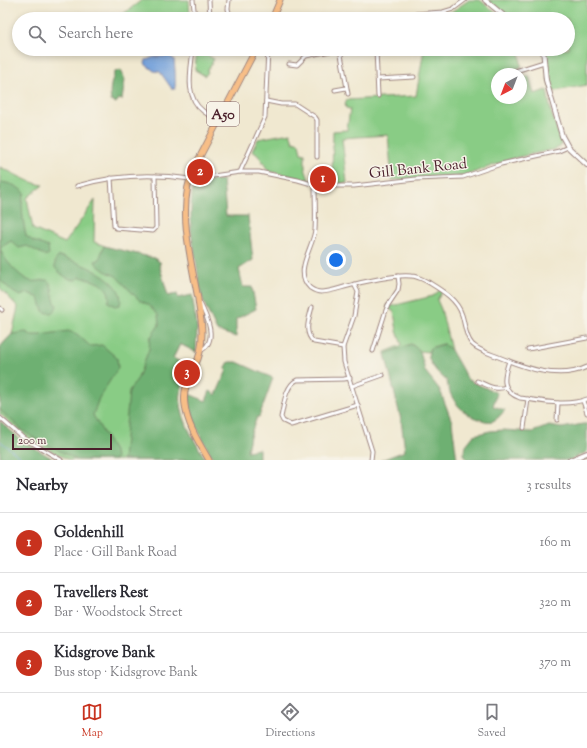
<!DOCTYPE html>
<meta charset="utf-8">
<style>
body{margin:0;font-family:"Sorts Mill Goudy",serif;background:#f7f7f7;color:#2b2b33}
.compass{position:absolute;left:491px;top:68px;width:36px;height:36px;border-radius:50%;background:#fff;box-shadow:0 2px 6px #0003;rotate:222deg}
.scale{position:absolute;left:12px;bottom:10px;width:100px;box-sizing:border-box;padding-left:4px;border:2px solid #4a1f2b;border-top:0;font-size:11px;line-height:14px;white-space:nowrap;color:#4a1f2b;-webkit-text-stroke:3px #f7f3e8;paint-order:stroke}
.you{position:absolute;left:336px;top:260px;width:14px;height:14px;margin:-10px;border:3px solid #fff;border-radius:50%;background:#1a73e8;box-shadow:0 0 0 6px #1a73e833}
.badge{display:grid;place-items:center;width:26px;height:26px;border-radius:50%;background:#c8321e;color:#fff;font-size:13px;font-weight:700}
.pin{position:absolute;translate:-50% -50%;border:2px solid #fff;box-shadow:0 1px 4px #0006}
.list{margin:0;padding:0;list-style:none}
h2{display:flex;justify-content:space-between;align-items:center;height:52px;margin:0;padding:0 16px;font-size:17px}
h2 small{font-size:13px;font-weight:400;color:#7c7c81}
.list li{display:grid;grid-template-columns:26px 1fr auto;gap:12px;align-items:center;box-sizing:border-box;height:60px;padding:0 16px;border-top:1px solid #e1e1e2}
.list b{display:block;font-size:15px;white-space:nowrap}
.list p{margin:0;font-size:13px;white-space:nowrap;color:#7c7c81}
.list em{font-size:13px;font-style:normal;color:#7c7c81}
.icon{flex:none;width:22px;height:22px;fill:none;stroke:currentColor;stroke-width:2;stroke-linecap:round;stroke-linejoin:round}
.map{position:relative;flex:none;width:587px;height:460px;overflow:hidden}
.search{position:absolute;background:#fff;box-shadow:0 2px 6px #0003;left:12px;right:12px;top:12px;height:44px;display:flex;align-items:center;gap:10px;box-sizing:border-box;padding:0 14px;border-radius:22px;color:#7c7c81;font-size:15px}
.sheet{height:232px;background:#fff}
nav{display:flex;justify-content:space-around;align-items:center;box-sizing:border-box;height:56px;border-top:1px solid #e1e1e2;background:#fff;font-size:11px;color:#7c7c81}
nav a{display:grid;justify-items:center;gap:2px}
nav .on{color:#c8321e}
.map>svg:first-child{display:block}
.green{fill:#89cc85;stroke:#6a7658}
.forest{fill:#6eb072;stroke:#5c684e}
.water{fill:#719fda;stroke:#5e5f82}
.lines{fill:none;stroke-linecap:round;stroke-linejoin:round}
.stream{stroke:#719fda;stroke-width:1}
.minor-casing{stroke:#9d847e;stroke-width:5}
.tertiary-casing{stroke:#9d847e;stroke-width:6}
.primary-casing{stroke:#9d847e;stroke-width:7}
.minor{stroke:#fff;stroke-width:3}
.tertiary{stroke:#fff;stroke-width:4}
.primary{stroke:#f7be87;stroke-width:5}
.labels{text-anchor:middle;stroke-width:3;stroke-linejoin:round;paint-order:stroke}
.shield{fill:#f7f3e8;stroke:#7e5f64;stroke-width:1}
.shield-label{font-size:14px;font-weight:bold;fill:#4a1f2b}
.street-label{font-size:15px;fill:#4a1f2b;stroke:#f7f3e8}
</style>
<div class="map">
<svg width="587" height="460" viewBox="0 0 587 460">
<rect width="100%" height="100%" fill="#f7f3e8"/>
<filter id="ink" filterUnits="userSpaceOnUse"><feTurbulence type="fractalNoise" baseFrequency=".025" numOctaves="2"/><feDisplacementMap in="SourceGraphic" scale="8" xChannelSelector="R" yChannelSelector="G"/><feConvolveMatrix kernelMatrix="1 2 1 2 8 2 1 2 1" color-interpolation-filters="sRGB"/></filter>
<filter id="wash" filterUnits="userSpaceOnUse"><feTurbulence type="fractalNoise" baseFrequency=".012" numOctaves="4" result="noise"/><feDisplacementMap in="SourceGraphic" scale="16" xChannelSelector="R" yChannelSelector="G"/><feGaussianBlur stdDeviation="0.9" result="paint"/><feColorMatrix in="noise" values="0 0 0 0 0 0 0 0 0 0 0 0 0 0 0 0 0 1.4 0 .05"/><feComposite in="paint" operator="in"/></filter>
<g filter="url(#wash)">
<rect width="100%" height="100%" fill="#f0e8d0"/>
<g class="green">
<path d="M142 0H189L190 19H120L119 17Z"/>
<path d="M469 0H480L503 19H429L430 17 448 14Z"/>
<path d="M488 0H587V85L551 92 548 80 545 49H568V19H511Z"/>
<path d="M139 49H178L142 54Z"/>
<path d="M197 49 214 59 207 71 208 72 205 76 195 70Z"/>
<path d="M424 49H520L521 67 501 74H497V98H521V84L523 83 521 78 529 76 534 94 547 90 551 112 561 141V146L556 149 514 158 464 176 392 180 388 135 342 138 347 183 332 184 333 131 347 130 350 109 346 108 345 104 347 100 416 96Z"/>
<path d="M290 133 293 141 299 143 301 153 305 154V168L309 180 268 171C264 164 260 155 252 151L258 139Z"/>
<path d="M0 167C16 174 26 182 43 185L27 198 33 229 65 243 95 200 94 242 116 250 154 258 161 263 159 264 168 296 177 294 178 298 196 316 197 328 196 352 180 344 173 358 180 362 179 366 187 373C185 378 183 382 182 387 175 412 194 440 206 460H69L31 440 0 414V347L12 334 18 307 0 288Z"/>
<path d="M440 290 442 292 437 300 441 309 451 350 443 344 430 348 428 352 420 351 411 344 385 354V352L402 345 397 331 394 312 387 307 388 305 392 306 433 296Z"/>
</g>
<g class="forest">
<path d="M121 70 125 80 122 100 119 99 116 103 111 101C109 90 111 83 115 72Z"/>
<path d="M223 180 226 216H248L253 260 239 269 243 287H252L256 309 236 319V337L217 331 206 308 201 294 196 261 191 231V207L193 181Z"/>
<path d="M0 182C11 183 17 186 25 193 19 202 24 225 26 236L33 241 48 247 49 254 46 256 27 246 19 248 11 241 0 248C2 258 19 276 28 280 34 283 41 280 47 280 54 285 51 292 54 299 55 302 56 304 57 306 53 313 51 315 43 311L39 298 28 293 20 296 13 292 0 280Z"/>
<path d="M104 246 154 258 161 263 159 264 168 296 177 294 178 298 192 295 197 328 196 352 180 344 173 358 180 362 179 366 187 373C185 378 183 382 182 387 175 412 194 440 206 460H123L129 391 138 378 149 349 150 338 159 325 158 315 149 305 139 300 116 276 105 271 97 265 95 261 99 260Z"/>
<path d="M59 256C77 262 128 279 120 305L115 306 108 302C109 300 110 298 109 296 109 284 89 279 80 277L76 280C67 280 61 274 55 268V261Z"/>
<path d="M68 331 77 334 90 346 102 345 117 358 118 368 99 398 93 415 115 453 116 457 115 460H77L32 437 21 429 0 410V347L12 334 26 332 31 335H40Z"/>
<path d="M411 344 420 351 425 371 440 390 452 422 457 460H381L405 451 401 420 385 354Z"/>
<path d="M444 344 451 350 468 380 497 393 493 406 505 410C502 413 498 419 493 421 490 422 484 421 481 420 463 415 449 399 447 381 438 373 424 361 430 348Z"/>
<path d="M229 362H237L273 378 259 417H257L250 436 247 451 259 449V460H214C202 440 190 418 189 394L206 401 210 391 216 395 227 370 225 369Z"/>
<path d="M0 421 21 440 55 460H0Z"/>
<path d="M583 424H587V452L570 460H467L464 454 466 445 474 435 490 431 503 430 532 432 549 426 562 428Z"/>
</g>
<path class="water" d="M169 56 174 59C175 69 176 78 175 89H172L160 72 154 71 145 64 146 60 154 57Z"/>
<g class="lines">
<path class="stream" d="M0 441 20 457"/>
</g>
</g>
<g filter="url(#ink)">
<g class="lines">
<g class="minor-casing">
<g id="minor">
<path d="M193 0 195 19"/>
<path d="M209 0 210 19"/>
<path d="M229 0 228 9 231 19"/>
<path d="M346 19 443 12 453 9 465 0"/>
<path d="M193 49C191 70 184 97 203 111 208 115 214 118 220 121"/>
<path d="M340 49 348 94"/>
<path d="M376 49 378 96"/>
<path d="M289 64 297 65 306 56 340 49"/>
<path d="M506 74 544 62"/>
<path d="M378 79 414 77"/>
<path d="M335 90 346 88"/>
<path d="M266 101 281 104H295L315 117 317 120V157"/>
<path d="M240 172 265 117 268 49"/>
<path d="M191 176H213L240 172H259L298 180 315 185 331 186H354L416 179 463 177 501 164 559 151 568 147"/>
<path d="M111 178 114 226 116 228 153 231 156 228 155 176"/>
<path d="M315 185C315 200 316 215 315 230 313 248 293 272 310 288 313 290 317 292 321 292 330 292 340 288 348 286 362 282 397 274 411 276 417 276 422 279 428 282 441 290 457 299 462 315 465 324 465 336 472 344 478 350 488 353 496 356 523 367 558 381 587 367"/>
<path d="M77 186C114 175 151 173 190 179"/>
<path d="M354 284 358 292 354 316 343 347 344 362 372 451 371 460"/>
<path d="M200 303C207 317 219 342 200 351"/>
<path d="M312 307C309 319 303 333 314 342L343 347"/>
<path d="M0 308 2 310"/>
<path d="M528 349 587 338"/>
<path d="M373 351 385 313 388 305 398 290 399 284 398 276"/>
<path d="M509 361C503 378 501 391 520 398 541 401 566 407 587 399"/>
<path d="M350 378 344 379 297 380C285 386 284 405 281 417L283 421 291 425 358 405"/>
<path d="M477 381C487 385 495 391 506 387"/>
<path d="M352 386 383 375"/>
<path d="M583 401 587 413"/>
<path d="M0 418 22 437 61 460"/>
<path d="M557 420 558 403"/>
<path d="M524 428 528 399"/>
</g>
</g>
<g class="tertiary-casing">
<g id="tertiary">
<path d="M485 0 508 19"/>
<path d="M543 49 546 80 562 136 568 147 587 165"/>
<path d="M570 460 587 453"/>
</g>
</g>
<g class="primary-casing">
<g id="primary">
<path d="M272 19 280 0"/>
<path d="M209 460C199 443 187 424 185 405 182 387 191 375 198 359 201 351 202 341 202 332 202 321 199 310 198 299 191 259 176 206 194 168L256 49"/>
</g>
</g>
<use href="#minor" class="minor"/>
<use href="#tertiary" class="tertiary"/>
<use href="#primary" class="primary"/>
</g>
</g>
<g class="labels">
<rect class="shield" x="207" y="102" width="32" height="24" rx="3"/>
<g class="shield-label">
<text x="223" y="119">A50</text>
</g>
<g class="street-label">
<text transform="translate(418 168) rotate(-6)" y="5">Gill Bank Road</text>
</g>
</g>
</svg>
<svg class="compass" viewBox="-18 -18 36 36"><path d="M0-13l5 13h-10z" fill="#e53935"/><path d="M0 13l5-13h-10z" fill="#7c7c81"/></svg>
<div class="scale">200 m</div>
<div class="you"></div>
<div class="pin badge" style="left:323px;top:179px">1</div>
<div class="pin badge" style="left:200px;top:172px">2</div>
<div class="pin badge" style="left:187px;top:373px">3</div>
<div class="search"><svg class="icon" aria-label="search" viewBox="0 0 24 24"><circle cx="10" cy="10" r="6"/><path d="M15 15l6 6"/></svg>Search here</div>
</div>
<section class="sheet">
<h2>Nearby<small>3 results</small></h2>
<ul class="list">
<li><span class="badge">1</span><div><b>Goldenhill</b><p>Place · Gill Bank Road</p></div><em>160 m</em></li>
<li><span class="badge">2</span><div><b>Travellers Rest</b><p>Bar · Woodstock Street</p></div><em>320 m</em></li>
<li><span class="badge">3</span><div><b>Kidsgrove Bank</b><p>Bus stop · Kidsgrove Bank</p></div><em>370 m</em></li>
</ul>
</section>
<nav>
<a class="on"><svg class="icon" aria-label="map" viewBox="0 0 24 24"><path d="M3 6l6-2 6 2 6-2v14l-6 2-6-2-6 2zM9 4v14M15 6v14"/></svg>Map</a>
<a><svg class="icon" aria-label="directions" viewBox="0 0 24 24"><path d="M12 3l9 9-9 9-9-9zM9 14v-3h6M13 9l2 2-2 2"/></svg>Directions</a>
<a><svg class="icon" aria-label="saved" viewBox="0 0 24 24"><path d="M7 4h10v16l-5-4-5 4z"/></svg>Saved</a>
</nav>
